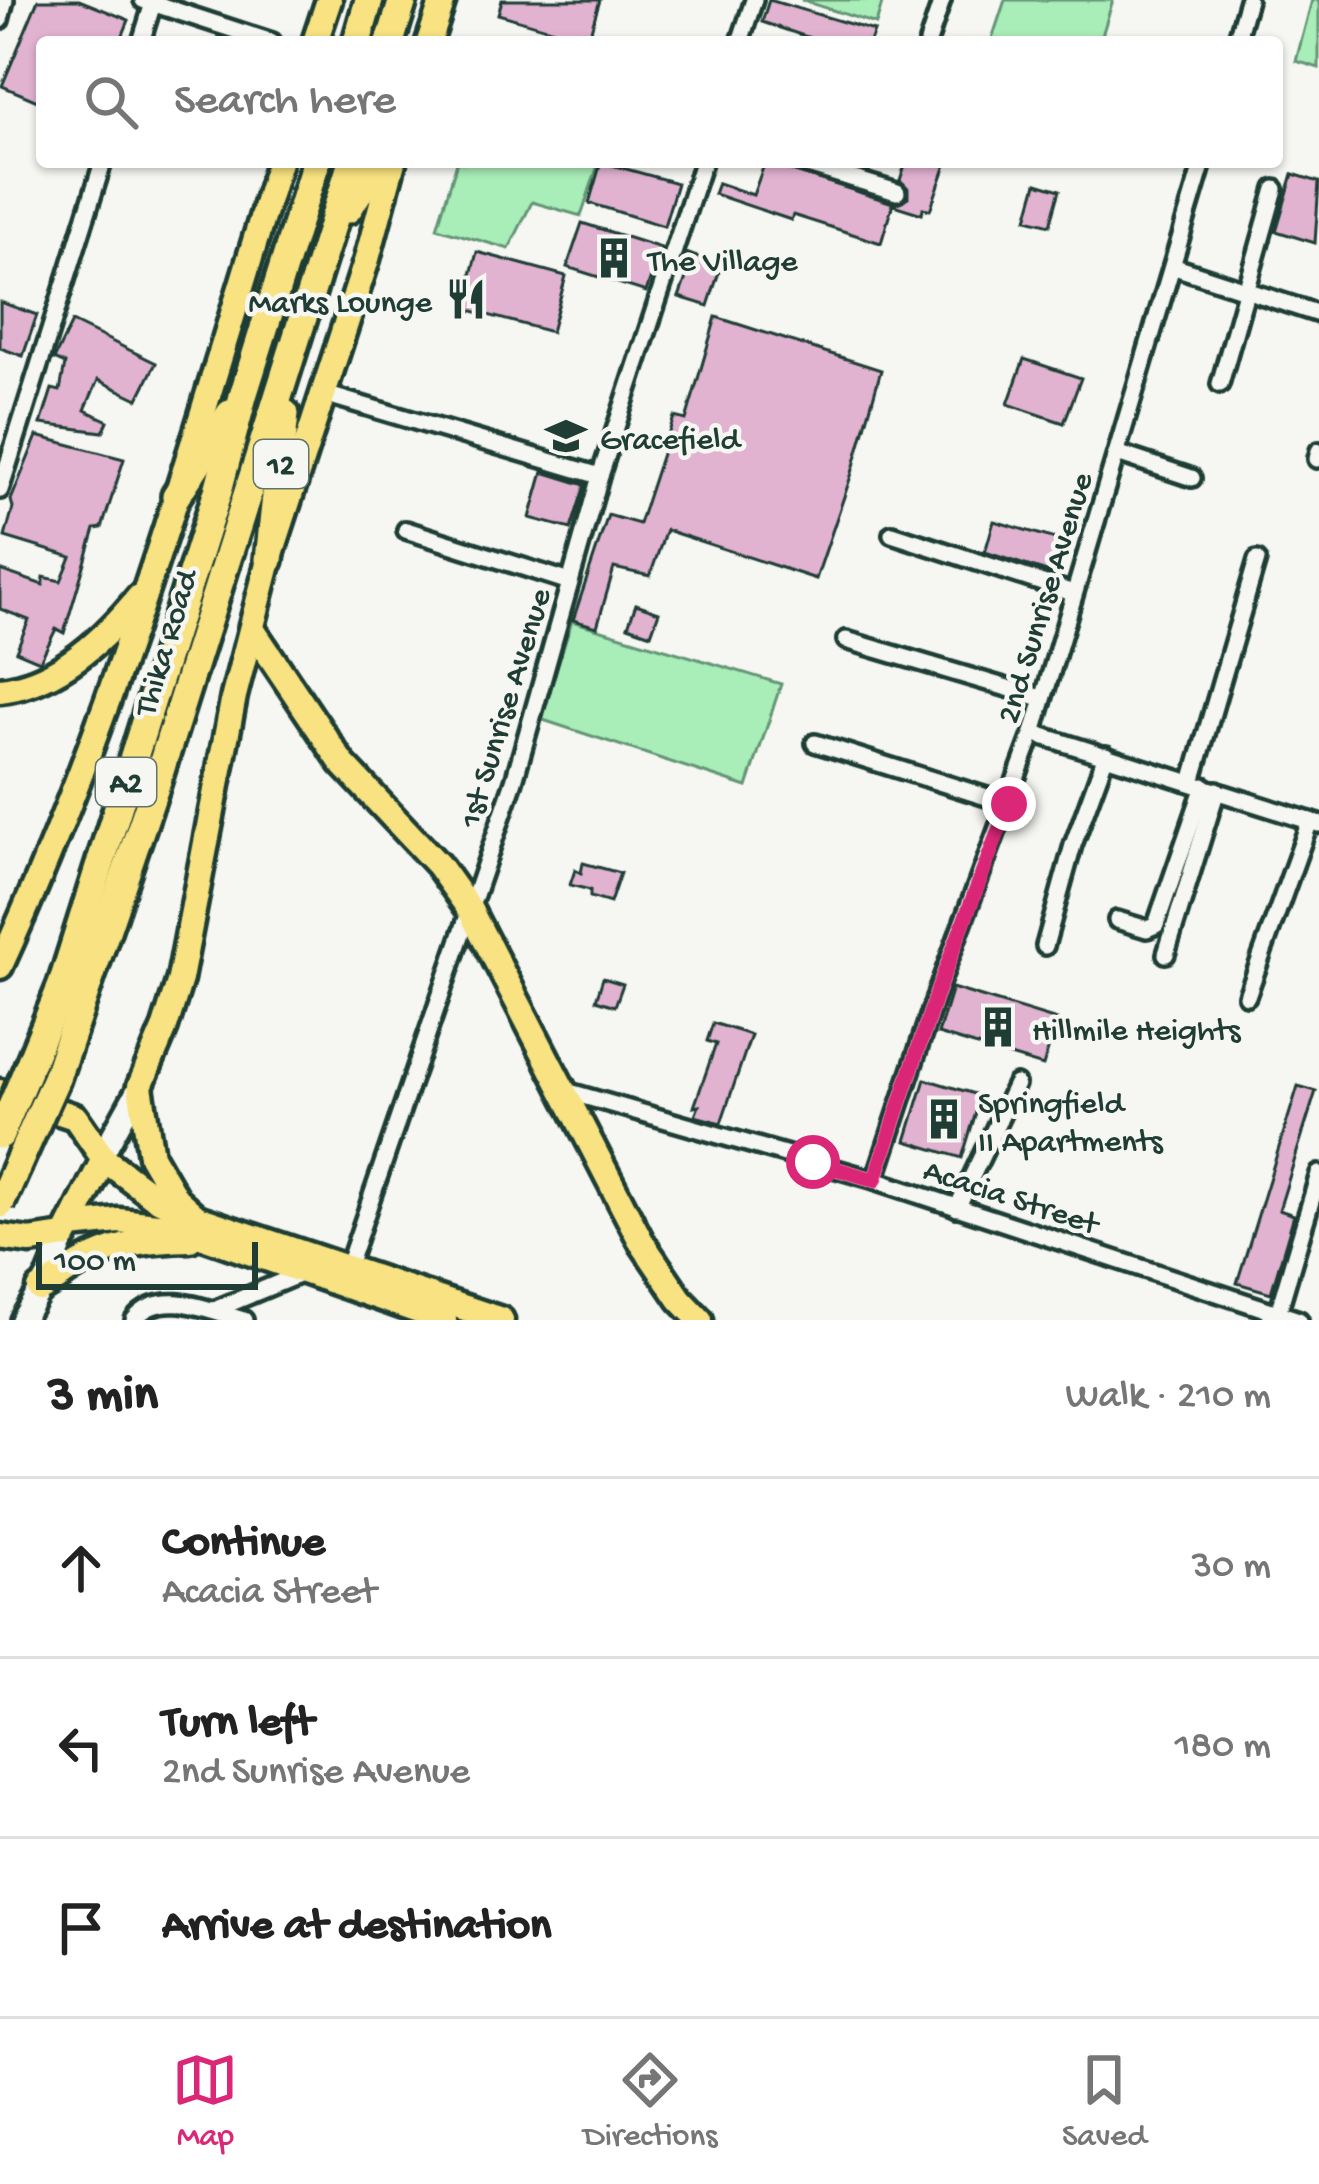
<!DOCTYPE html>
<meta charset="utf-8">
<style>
body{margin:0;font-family:"Gochi Hand",sans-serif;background:#f2f2f2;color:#222}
.scale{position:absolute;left:36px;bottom:30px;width:222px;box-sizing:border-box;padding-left:12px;border:6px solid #1f3d34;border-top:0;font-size:33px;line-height:42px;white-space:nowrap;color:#1f3d34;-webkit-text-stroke:9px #f6f6f2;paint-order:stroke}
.stop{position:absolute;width:36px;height:36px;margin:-27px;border:9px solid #db2777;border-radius:50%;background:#fff}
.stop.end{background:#db2777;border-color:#fff;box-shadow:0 3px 12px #0008}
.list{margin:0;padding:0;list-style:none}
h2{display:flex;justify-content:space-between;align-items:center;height:156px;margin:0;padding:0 48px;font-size:51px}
h2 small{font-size:39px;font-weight:400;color:#767676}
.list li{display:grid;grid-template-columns:78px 1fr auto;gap:36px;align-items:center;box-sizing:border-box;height:180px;padding:0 48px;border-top:3px solid #e0e0e0}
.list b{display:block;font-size:45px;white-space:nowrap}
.list p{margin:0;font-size:39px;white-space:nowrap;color:#767676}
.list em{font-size:39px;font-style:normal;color:#767676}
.icon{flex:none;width:66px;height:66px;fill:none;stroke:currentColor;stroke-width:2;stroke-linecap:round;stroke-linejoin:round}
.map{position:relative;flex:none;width:1319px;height:1320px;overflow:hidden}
.search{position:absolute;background:#fff;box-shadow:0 3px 9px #0004;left:36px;right:36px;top:36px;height:132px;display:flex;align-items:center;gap:30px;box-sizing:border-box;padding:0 42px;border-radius:12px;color:#767676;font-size:45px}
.sheet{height:696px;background:#fff}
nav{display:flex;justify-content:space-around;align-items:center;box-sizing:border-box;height:168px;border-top:3px solid #e0e0e0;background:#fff;font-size:33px;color:#767676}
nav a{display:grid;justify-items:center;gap:6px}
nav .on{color:#db2777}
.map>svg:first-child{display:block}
.green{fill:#a9edb8;stroke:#649576;stroke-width:3}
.building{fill:#e2b2d1;stroke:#1f3d34;stroke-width:3}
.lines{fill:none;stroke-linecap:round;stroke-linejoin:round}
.street-casing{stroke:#1f3d34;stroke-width:24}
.secondary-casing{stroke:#1f3d34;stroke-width:30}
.primary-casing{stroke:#1f3d34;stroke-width:33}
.highway-casing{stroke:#1f3d34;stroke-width:36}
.street{stroke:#f6f6f2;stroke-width:15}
.secondary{stroke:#f6f6f2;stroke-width:21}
.primary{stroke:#f8e281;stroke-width:24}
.highway{stroke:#f8e281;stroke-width:27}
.highway-bridge-casing{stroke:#1f3d34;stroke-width:36;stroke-linecap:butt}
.highway-bridge{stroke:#f8e281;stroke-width:27}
.route{stroke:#db2777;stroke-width:15}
.labels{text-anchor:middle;stroke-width:9;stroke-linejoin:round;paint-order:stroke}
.shield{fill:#f6f6f2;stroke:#60746d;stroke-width:3}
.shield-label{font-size:30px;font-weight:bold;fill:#1f3d34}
.poi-label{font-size:33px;fill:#1f3d34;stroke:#f6f6f2;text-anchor:start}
.street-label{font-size:33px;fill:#1f3d34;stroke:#f6f6f2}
</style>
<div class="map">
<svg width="1319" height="1320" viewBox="0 0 1319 1320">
<rect width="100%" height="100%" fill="#f6f6f2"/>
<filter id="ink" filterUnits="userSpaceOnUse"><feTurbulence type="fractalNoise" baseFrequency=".00833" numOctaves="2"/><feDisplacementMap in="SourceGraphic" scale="24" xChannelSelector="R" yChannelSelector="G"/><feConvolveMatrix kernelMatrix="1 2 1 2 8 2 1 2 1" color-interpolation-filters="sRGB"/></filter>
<g filter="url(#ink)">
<g class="green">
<path d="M801 0H883L876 24Z"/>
<path d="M1005 0H1113L1100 42H991Z"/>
<path d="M1312 0H1319V68L1296 61Z"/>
<path d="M457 162H599L581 216 532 202 509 249 437 228Z"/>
<path d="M572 621 781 684 747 787 540 719Z"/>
</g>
<g class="building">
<path d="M38 0H79L129 20 120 42H42V103L2 86Z"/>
<path d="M502 0H600L588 40 498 14Z"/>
<path d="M769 0 874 31 870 42H822L762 22Z"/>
<path d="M601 162 677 183 664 226 589 203Z"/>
<path d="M765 162 893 203 881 243 793 215 791 220 714 194 718 183 753 195Z"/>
<path d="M906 162H947L930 210 923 208 922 214 893 205 908 197V188L900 180Z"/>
<path d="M1293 174 1319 182 1315 243 1276 231Z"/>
<path d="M1037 183 1060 190 1050 225 1027 219Z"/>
<path d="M582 223 661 248 646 292 567 267Z"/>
<path d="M477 252 566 276 551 332 462 308Z"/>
<path d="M686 253 721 266 708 306 679 297 687 275 679 273Z"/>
<path d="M0 302 37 315 23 356 0 348Z"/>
<path d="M716 317 881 370 852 473 816 579 666 530 650 576 614 568 597 627 573 620 608 515 639 524 674 417 686 420Z"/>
<path d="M72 322 156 363 138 399 98 380 85 410 108 421 103 432 41 424 52 389 60 391 65 364 54 359Z"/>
<path d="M1024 359 1081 378 1064 423 1008 404Z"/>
<path d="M37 436 124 459 102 528 95 529 64 633 56 629 40 661 16 651 29 620 0 609V570L43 585 44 577 61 581 71 557 5 537 13 508 11 500Z"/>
<path d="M543 472 585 485 571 529 530 518Z"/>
<path d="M994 521 1066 542 1056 575 985 552Z"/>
<path d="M636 604 659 612 651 634 628 626Z"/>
<path d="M583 863 620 873 610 903 590 897V890L570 885 575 870 581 873Z"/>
<path d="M603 978 623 984 615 1006 596 1000Z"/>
<path d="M952 988 1057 1020 1043 1066 938 1034Z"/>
<path d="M713 1023 751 1035 721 1123 695 1116 699 1106 694 1107 716 1044 707 1041Z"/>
<path d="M925 1079 981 1096 962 1158 906 1141Z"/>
<path d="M1298 1086 1316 1091 1279 1210 1294 1215 1271 1293 1237 1283Z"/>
</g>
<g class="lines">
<g class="street-casing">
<g id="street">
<path d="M143 0 272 42"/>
<path d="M0 20 5 0"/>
<path d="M141 42 154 0"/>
<path d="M740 42 754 0"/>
<path d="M928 42 942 0"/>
<path d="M1236 42 1248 0"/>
<path d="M798 162 897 192"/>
<path d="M1175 267 1319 314"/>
<path d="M1220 384 1275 189"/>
<path d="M321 393 600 476"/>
<path d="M1117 453 1192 478"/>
<path d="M1317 459 1319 451"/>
<path d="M0 490 103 162"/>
<path d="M406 530 570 582"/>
<path d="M892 534 1073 593"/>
<path d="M846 640 1041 698"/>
<path d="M1033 733 1319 824"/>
<path d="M815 743 1009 804"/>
<path d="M1192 782 1257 560"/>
<path d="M1117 920 1147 929 1156 925 1204 786"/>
<path d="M1045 946 1073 845 1106 755"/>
<path d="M1166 954 1217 790"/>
<path d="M1247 996 1310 821"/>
<path d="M566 1091 875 1180 1299 1320"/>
<path d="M875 1180 937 992 1033 733 1203 162"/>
<path d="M957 1208 1016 1084"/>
<path d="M348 1266 514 781 600 476 703 162"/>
<path d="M214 1310 305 1272"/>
<path d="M1278 1313 1319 1174"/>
<path d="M134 1320C160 1286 211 1311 244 1320"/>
</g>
</g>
<g class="secondary-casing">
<g id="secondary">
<path d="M103 1153 140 1086"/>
<path d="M22 1320 49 1275 65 1236"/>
</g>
</g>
<g class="primary-casing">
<g id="primary">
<path d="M315 42 329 0"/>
<path d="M429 42 443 0"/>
<path d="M252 629 342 763 438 865 470 910 642 1243 680 1299 700 1320"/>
<path d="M0 690C57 684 104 640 139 597"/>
<path d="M0 966C119 707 196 434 279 162"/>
<path d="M0 1092 75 1117 104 1159 65 1236 30 1241 0 1237"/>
<path d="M104 1159 154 1197 197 1218 501 1320"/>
<path d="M197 1218 176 1199 151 1156 140 1086 165 1027 180 979 234 696 269 560 367 259 393 162"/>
<path d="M71 1226 119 1221 177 1227 444 1320"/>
<path d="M40 1289C58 1280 73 1266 92 1258 123 1243 155 1240 190 1239"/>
</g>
</g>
<g class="highway-casing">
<g id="highway">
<path d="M357 42 369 0"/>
<path d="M390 42 403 0"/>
<path d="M348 209 378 162"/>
<path d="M176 496 230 414"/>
<path d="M269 560 285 414"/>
<path d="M27 1071 62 985 218 491 243 396 316 162"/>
<path d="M56 1078 155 787 352 162"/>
</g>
</g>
<use href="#street" class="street"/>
<use href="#secondary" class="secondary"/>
<use href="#primary" class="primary"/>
<use href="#highway" class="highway"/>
<g class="highway-bridge-casing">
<g id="highway-bridge">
<path d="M0 1135 27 1071"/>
<path d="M0 1204 56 1078"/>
</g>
</g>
<use href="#highway-bridge" class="highway-bridge"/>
</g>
</g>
<g class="lines" filter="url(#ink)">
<path class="route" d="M813 1162 875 1180 937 992 1009 804"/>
</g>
<defs>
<g id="building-bare" transform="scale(3.24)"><path d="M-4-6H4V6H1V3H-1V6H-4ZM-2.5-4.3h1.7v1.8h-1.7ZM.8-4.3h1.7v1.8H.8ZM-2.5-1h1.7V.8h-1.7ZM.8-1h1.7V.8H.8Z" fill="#1f3d34" stroke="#f6f6f2" stroke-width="2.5" paint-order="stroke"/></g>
<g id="restaurant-bare" transform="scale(3.24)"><path d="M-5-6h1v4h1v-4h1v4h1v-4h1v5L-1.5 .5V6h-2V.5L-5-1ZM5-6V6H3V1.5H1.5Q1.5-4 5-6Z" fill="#1f3d34" stroke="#f6f6f2" stroke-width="2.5" paint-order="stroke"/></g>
<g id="school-bare" transform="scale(3.24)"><path d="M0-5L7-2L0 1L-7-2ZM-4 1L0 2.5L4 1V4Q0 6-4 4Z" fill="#1f3d34" stroke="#f6f6f2" stroke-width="2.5" paint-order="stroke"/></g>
</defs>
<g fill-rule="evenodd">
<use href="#building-bare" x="614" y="258"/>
<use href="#restaurant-bare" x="466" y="299"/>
<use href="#school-bare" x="566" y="436"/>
<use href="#building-bare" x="998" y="1027"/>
<use href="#building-bare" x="944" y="1119"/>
</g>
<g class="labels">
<g class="shield">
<rect x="254" y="440" width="54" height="48" rx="9"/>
<rect x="96" y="758" width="60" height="48" rx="9"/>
</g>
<g class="shield-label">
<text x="281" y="474">12</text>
<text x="126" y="792">A2</text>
</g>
<g class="poi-label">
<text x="648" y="270">The Village</text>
<text x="432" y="311" text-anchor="end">Marks Lounge</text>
<text x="600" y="448">Gracefield</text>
<text x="1032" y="1039">Hillmile Heights</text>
<text x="978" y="1112">Springfield<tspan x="978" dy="38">II Apartments</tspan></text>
</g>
<g class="street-label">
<text transform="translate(1042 597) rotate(-73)" y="12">2nd Sunrise Avenue</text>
<text transform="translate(163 642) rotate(-73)" y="12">Thika Road</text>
<text transform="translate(502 707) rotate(-73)" y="12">1st Sunrise Avenue</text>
<text transform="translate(1012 1194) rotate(18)" y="12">Acacia Street</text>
</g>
</g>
</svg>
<div class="scale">100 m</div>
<div class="stop" style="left:813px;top:1162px"></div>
<div class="stop end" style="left:1009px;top:804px"></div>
<div class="search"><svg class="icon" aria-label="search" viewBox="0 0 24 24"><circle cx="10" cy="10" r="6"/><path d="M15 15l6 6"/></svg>Search here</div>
</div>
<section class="sheet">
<h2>3 min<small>Walk · 210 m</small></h2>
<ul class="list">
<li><svg class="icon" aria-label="ahead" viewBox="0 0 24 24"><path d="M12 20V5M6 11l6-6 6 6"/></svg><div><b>Continue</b><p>Acacia Street</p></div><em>30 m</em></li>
<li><svg class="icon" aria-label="left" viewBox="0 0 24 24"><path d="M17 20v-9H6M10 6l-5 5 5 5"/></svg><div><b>Turn left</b><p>2nd Sunrise Avenue</p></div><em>180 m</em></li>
<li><svg class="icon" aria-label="arrive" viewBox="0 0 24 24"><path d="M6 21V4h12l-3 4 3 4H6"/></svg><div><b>Arrive at destination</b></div></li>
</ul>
</section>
<nav>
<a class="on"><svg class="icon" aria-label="map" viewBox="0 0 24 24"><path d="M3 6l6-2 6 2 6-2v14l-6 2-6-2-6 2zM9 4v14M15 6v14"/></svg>Map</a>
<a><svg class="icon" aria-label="directions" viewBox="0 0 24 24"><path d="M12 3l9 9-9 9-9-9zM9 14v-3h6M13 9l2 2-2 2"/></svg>Directions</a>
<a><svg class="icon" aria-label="saved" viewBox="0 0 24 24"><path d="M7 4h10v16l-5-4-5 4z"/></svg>Saved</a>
</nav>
